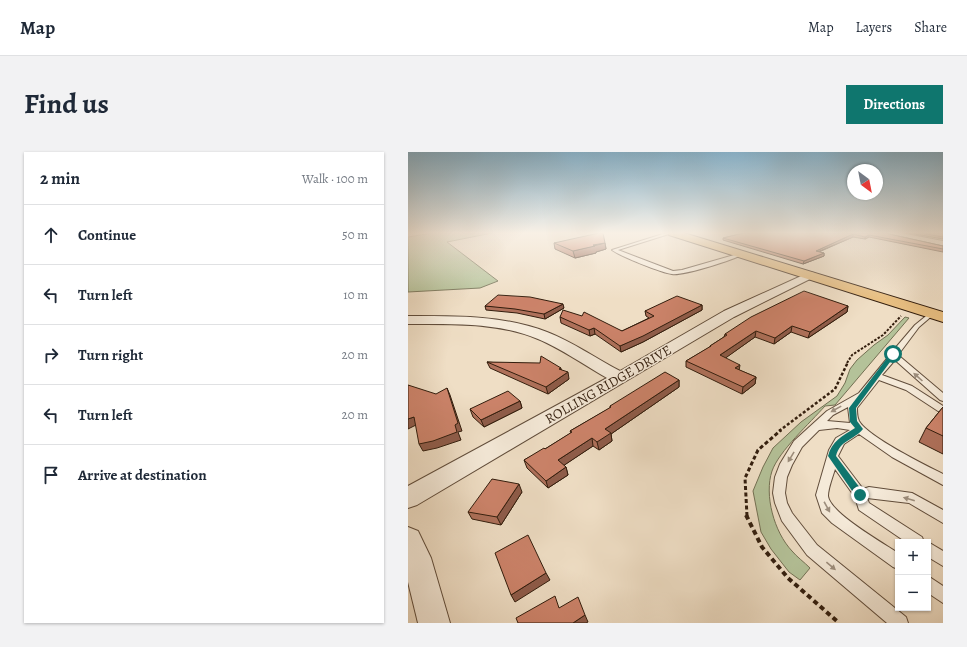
<!DOCTYPE html>
<meta charset="utf-8">
<style>
body{margin:0;font-family:Alegreya,serif;background:#f2f2f3;color:#1f2937}
.controls{position:absolute;right:12px;bottom:12px;display:grid;overflow:hidden;border-radius:0px;box-shadow:0 1px 3px #0004}
.controls button{width:36px;height:36px;display:grid;place-items:center;padding:0;border:0;border-bottom:1px solid #e0e1e3;background:#fff;color:#1f2937;font:20px sans-serif}
.compass{position:absolute;left:439px;top:12px;width:36px;height:36px;border-radius:50%;background:#fff;box-shadow:0 1px 3px #0004;rotate:148deg}
.stop{position:absolute;width:12px;height:12px;margin:-9px;border:3px solid #0f766e;border-radius:50%;background:#fff}
.stop.end{background:#0f766e;border-color:#fff;box-shadow:0 1px 4px #0008}
.list{margin:0;padding:0;list-style:none}
h2{display:flex;justify-content:space-between;align-items:center;height:52px;margin:0;padding:0 16px;font-size:17px}
h2 small{font-size:13px;font-weight:400;color:#747a83}
.list li{display:grid;grid-template-columns:26px 1fr auto;gap:12px;align-items:center;box-sizing:border-box;height:60px;padding:0 16px;border-top:1px solid #e0e1e3}
.list b{display:block;font-size:15px;white-space:nowrap}
.list em{font-size:13px;font-style:normal;color:#747a83}
.icon{flex:none;width:22px;height:22px;fill:none;stroke:currentColor;stroke-width:2;stroke-linecap:round;stroke-linejoin:round}
.map{position:relative;flex:none;width:535px;height:471px;overflow:hidden;border-radius:0px}
header{display:flex;align-items:center;gap:24px;box-sizing:border-box;height:56px;padding:0 20px;background:#fff;border-bottom:1px solid #e0e1e3}
header strong{font-size:19px}
nav{display:flex;gap:22px;margin-inline-start:auto;font-size:14px}
.intro{display:flex;align-items:center;justify-content:space-between;box-sizing:border-box;height:96px;padding:0 24px}
h1{margin:0;font-size:28px}
.button{padding:10px 18px;border-radius:0px;background:#0f766e;color:#fff;font-size:14px;font-weight:700}
main{display:flex;gap:24px;padding:0 24px}
aside{flex:1;background:#fff;border-radius:0px;box-shadow:0 1px 3px #0004}
.map>svg:first-child{display:block}
.green{fill:#b4c299;stroke:#737053}
.lines{fill:none;stroke-linecap:round;stroke-linejoin:round}
.lane-casing{stroke:#614d3b;stroke-width:2}
.street-casing{stroke:#614d3b;stroke-width:2}
.primary-casing{stroke:#321d0d;stroke-width:2}
.path-far3{stroke:#321d0d;stroke-width:2;stroke-dasharray:2.5 1.5;stroke-linecap:butt}
.path-far2{stroke:#321d0d;stroke-width:2.5;stroke-dasharray:3 2;stroke-linecap:butt}
.path-far1{stroke:#321d0d;stroke-width:3;stroke-dasharray:4 2.5;stroke-linecap:butt}
.path{stroke:#321d0d;stroke-width:4;stroke-dasharray:5 3.5;stroke-linecap:butt}
.lane{fill:#f5ead9;fill-rule:evenodd}
.street{fill:#f5ead9;fill-rule:evenodd}
.primary{fill:#e8bf82;fill-rule:evenodd}
.wall{fill:#af715b;stroke:#321d0d}
.shaded-wall{fill:#8f5c4a;stroke:#321d0d}
.building{fill:#cc836a;stroke:#321d0d}
.oneway{fill:#9d8e7d}
.route{fill:#0f766e}
.labels{text-anchor:middle;stroke-width:3;stroke-linejoin:round;paint-order:stroke}
.street-label{font-size:14px;fill:#321d0d;stroke:#f5ead9}
</style>
<header>
<strong>Map</strong>
<nav><a>Map</a><a>Layers</a><a>Share</a></nav>
</header>
<div class="intro"><h1>Find us</h1><a class="button">Directions</a></div>
<main>
<aside>
<h2>2 min<small>Walk · 100 m</small></h2>
<ul class="list">
<li><svg class="icon" aria-label="ahead" viewBox="0 0 24 24"><path d="M12 20V5M6 11l6-6 6 6"/></svg><div><b>Continue</b></div><em>50 m</em></li>
<li><svg class="icon" aria-label="left" viewBox="0 0 24 24"><path d="M17 20v-9H6M10 6l-5 5 5 5"/></svg><div><b>Turn left</b></div><em>10 m</em></li>
<li><svg class="icon" aria-label="right" viewBox="0 0 24 24"><path d="M7 20v-9h11M14 6l5 5-5 5"/></svg><div><b>Turn right</b></div><em>20 m</em></li>
<li><svg class="icon" aria-label="left" viewBox="0 0 24 24"><path d="M17 20v-9H6M10 6l-5 5 5 5"/></svg><div><b>Turn left</b></div><em>20 m</em></li>
<li><svg class="icon" aria-label="arrive" viewBox="0 0 24 24"><path d="M6 21V4h12l-3 4 3 4H6"/></svg><div><b>Arrive at destination</b></div></li>
</ul>
</aside>
<div class="map">
<svg width="535" height="471" viewBox="0 0 535 471">
<rect width="100%" height="100%" fill="#efdec5"/>
<filter id="stains"><feTurbulence type="fractalNoise" baseFrequency=".005" numOctaves="4"/><feColorMatrix values="0 0 0 0 .2 0 0 0 0 .09 0 0 0 0 .02 0 0 0 .5 -.17"/></filter>
<radialGradient id="worn" r=".72"><stop offset=".6" stop-color="#630" stop-opacity="0"/><stop offset="1" stop-color="#630" stop-opacity=".3"/></radialGradient>
<g class="green">
<path d="M25 81H84L39 90 90 129 72 136 0 140V85Z"/>
<path d="M497 165 501 166 427 253 417 254C402 271 371 299 364 319 356 343 366 380 384 399 389 405 396 410 402 416L392 428 381 420 363 397 353 380 345 339 355 315 365 296 393 270 429 244 437 231 442 217 449 208 466 193 480 183Z"/>
</g>
<g class="lines">
<g class="lane-casing">
<g id="lane">
<path d="M258 81H264L210 98 265 119 274 118 333 101 335 102C326 108 274 124 264 122 254 121 212 104 204 98Z"/>
<path d="M523 160 525 161V163L511 175 490 203 535 241V249L532 248 487 208 474 223 504 234 535 254V260L530 259 498 238 471 228 449 256C449 260 449 265 451 269 460 285 517 313 535 322V333L484 305 451 282 436 292 430 304 455 337 461 335 504 341 535 358V371L501 351 459 346 461 351 514 385 516 390H498L451 358 447 345 427 317C425 324 420 336 420 344 422 361 475 391 490 401V417L485 415 424 371 414 361 408 343 421 298 428 286 442 278 429 276 411 278 394 295 384 313 379 325 377 341 379 351 384 361 409 393 498 465 500 471H479L399 403 374 369 367 351 365 341 367 325 372 312 386 289 419 259 451 241 482 203V200H484L507 173ZM440 255 442 271 419 269 425 263Z"/>
<path d="M520 390 535 399V414L520 405Z"/>
<path d="M520 424 535 434V451L520 441Z"/>
</g>
</g>
<g class="street-casing">
<g id="street">
<path d="M477 81H493L535 89V95L481 83Z"/>
<path d="M402 120 406 121 407 123 406 125 326 165 9 353 0 356V334L199 226C176 213 154 197 130 187 90 170 43 172 0 172V164C46 164 95 163 139 180 165 190 187 206 212 219L316 159Z"/>
<path d="M0 375 10 379 23 406 42 471H10L0 430Z"/>
</g>
</g>
<g class="primary-casing">
<path id="primary" d="M260 81H276L535 160V170L261 83Z"/>
</g>
<path class="path-far3" d="M439 211 444 203 475 183 493 164"/>
<path class="path-far2" d="M371 279 427 237 440 210"/>
<path class="path-far1" d="M339 364 337 326 350 298 373 278"/>
<path class="path" d="M338 363 354 395 380 426 431 471"/>
<use href="#lane" class="lane"/>
<use href="#street" class="street"/>
<use href="#primary" class="primary"/>
</g>
<g class="wall">
<path d="M336 81 481 82 535 94V100L461 85 457 87 445 85 411 100 416 101V104L395 112 315 88V86Z"/>
<path d="M501 81H535V87Z"/>
<path d="M146 91H197L198 97 188 100V101L167 106 147 97Z"/>
<path d="M294 153V158L235 190 213 200 187 182 182 184 153 171 152 165 214 179 241 166 238 164 237 159Z"/>
<path d="M77 154 156 156 137 167 109 161 78 158Z"/>
<path d="M440 154 439 160 400 186 383 180 366 192 347 185 317 206 331 218 348 225 347 232 334 242 278 215V209L302 195V194L316 185 317 182Z"/>
<path d="M79 210 153 216V217L161 227 140 242 82 216Z"/>
<path d="M271 228V235L203 282 204 289 191 298 185 294 156 313 158 315 160 323 140 336 119 316 116 308 137 297 163 281 162 279 202 256V254Z"/>
<path d="M112 249 114 256 76 275 65 265 62 257Z"/>
<path d="M535 255V302L511 290 518 276Z"/>
<path d="M114 340 93 373 64 367 60 360Z"/>
</g>
<g class="shaded-wall">
<path d="M445 82V85L407 101 408 99Z"/>
<path d="M461 83V85L457 87V85Z"/>
<path d="M197 91 198 97 188 100V101L167 106 165 99Z"/>
<path d="M416 101V104L395 112 396 109Z"/>
<path d="M155 152 156 156 137 167 136 162Z"/>
<path d="M294 153V158L235 190 213 200 212 194Z"/>
<path d="M440 154 439 160 400 186 402 180Z"/>
<path d="M384 174 383 180 366 192 367 186Z"/>
<path d="M186 176 187 182 182 184 181 178Z"/>
<path d="M348 179 347 185 312 210V203Z"/>
<path d="M332 213 331 219 327 216Z"/>
<path d="M160 220 161 227 140 242 138 235Z"/>
<path d="M348 225 347 232 334 242 335 235Z"/>
<path d="M271 228V235L203 282 204 289 191 298 189 290 197 277Z"/>
<path d="M39 236 42 243 54 279 50 280 53 288 29 296 15 299 11 292 47 273Z"/>
<path d="M112 249 114 256 76 275 73 268Z"/>
<path d="M6 265 10 272 0 277V267Z"/>
<path d="M184 286 185 294 152 316 150 308Z"/>
<path d="M158 315 160 323 140 336 138 329Z"/>
<path d="M111 332 114 340 93 373 89 365Z"/>
<path d="M138 421 142 428 107 450 103 443Z"/>
<path d="M177 463 180 470 178 471H165Z"/>
</g>
<g class="building">
<path d="M191 81H195L197 91 185 93 187 94 165 99 146 91Z"/>
<path d="M336 81H479L481 82 535 94V97L461 83 457 85 445 82 408 99 416 101 396 109 315 86Z"/>
<path d="M513 81H535V85Z"/>
<path d="M396 139 440 154 402 180 384 174 367 186 348 179 312 203 332 213 327 216 348 225 335 235 278 209 303 194H302L319 183 317 182 343 165Z"/>
<path d="M90 143 122 145 155 152 136 162 107 157 77 154Z"/>
<path d="M269 144 294 153 235 184 212 194 186 176 181 178 152 165 155 158 174 164 176 160 214 179 246 164 237 159Z"/>
<path d="M133 204 153 216 151 217 160 220 138 235 79 210 132 211Z"/>
<path d="M257 220 271 228 197 277 203 281 189 290 184 286 150 308 158 315 138 329 116 308 136 296 137 297 164 280 162 279 203 255 202 254Z"/>
<path d="M0 233 28 242 39 236 50 271 47 273 49 280 25 289 11 292 6 265 0 267Z"/>
<path d="M100 239 112 249 73 268 62 257Z"/>
<path d="M535 255V284L518 276Z"/>
<path d="M84 327 111 332 89 365 60 360Z"/>
<path d="M120 383 138 421 103 443 87 401Z"/>
<path d="M147 444 151 456 170 445 177 463 165 471H110L108 466Z"/>
</g>
<defs><path id="oneway-solid" d="M-6-.8H1V-3.2L6.5 0L1 3.2V.8H-6Z"/></defs>
<g class="oneway">
<use href="#oneway-solid" transform="translate(510 225) rotate(-138)"/>
<use href="#oneway-solid" transform="translate(428 257) rotate(151)"/>
<use href="#oneway-solid" transform="translate(383 305) rotate(121)"/>
<use href="#oneway-solid" transform="translate(501 347) rotate(-164)"/>
<use href="#oneway-solid" transform="translate(419 355) rotate(61)"/>
<use href="#oneway-solid" transform="translate(423 414) rotate(40)"/>
</g>
<linearGradient id="sky" x2="0" y2="1"><stop stop-color="#89b7d2"/><stop offset="0.55" stop-color="#f8f0e5"/><stop offset="1" stop-color="#f8f0e5" stop-opacity="0"/></linearGradient>
<rect width="535" height="147" fill="url(#sky)"/>
<path class="route" d="M483 201 488 202 448 256 449 269 455 277C446 288 432 288 428 304L455 340 457 343 452 347 449 346 420 304C424 289 434 284 447 276L442 270 441 256Z"/>
<g class="labels">
<g class="street-label">
<text transform="translate(200 232) rotate(-30)" y="5">ROLLING RIDGE DRIVE</text>
</g>
</g>
<rect width="100%" height="100%" filter="url(#stains)"/>
<rect width="100%" height="100%" fill="url(#worn)"/>
</svg>
<div class="controls">
<button>+</button>
<button>−</button>
</div>
<svg class="compass" viewBox="-18 -18 36 36"><path d="M0-13l5 13h-10z" fill="#e53935"/><path d="M0 13l5-13h-10z" fill="#747a83"/></svg>
<div class="stop" style="left:485px;top:202px"></div>
<div class="stop end" style="left:452px;top:343px"></div>
</div>
</main>
